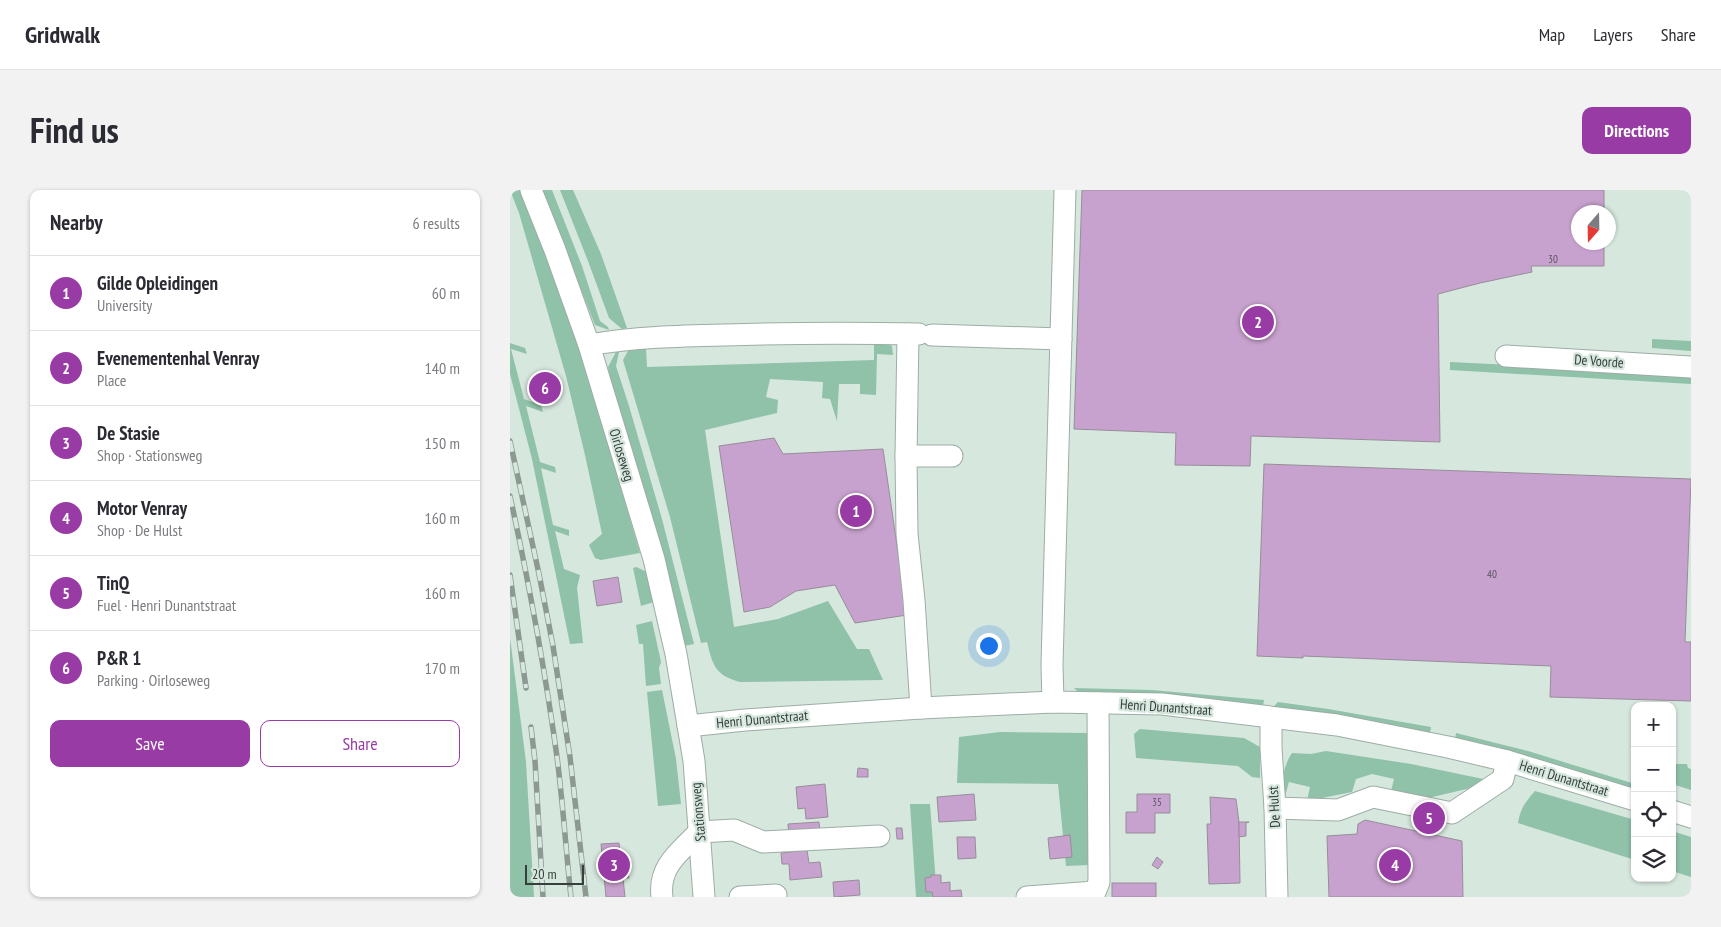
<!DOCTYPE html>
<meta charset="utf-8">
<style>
body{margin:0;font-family:"PT Sans Narrow",sans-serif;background:#f2f2f3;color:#2b2b33}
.controls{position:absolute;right:15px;bottom:15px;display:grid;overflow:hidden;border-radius:10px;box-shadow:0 1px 4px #0004}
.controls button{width:45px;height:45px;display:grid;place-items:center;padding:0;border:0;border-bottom:1px solid #e1e1e2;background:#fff;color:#2b2b33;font:25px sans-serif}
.compass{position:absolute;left:1061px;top:15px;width:45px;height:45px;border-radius:50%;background:#fff;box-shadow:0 1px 4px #0004;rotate:200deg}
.scale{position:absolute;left:15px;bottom:12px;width:59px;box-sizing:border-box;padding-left:5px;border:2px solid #373e3b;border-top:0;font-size:14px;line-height:18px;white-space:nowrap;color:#373e3b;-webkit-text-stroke:4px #d6e7de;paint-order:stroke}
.you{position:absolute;left:478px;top:455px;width:18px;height:18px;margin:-12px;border:4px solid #fff;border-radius:50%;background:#1a73e8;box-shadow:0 0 0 8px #1a73e833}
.badge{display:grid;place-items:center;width:32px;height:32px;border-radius:50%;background:#983ba5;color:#fff;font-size:16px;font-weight:700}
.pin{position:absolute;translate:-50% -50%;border:2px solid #fff;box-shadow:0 1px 5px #0006}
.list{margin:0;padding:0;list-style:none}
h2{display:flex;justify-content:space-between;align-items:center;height:65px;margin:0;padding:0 20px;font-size:21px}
h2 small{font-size:16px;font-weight:400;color:#7c7c81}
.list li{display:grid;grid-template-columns:32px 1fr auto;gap:15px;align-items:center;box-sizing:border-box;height:75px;padding:0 20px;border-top:1px solid #e1e1e2}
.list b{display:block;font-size:19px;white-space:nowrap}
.list p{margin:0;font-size:16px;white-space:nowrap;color:#7c7c81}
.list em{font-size:16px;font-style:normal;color:#7c7c81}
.actions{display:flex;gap:10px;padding:15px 20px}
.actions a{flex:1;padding:11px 0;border:1px solid #983ba5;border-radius:10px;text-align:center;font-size:18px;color:#983ba5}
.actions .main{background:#983ba5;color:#fff}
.icon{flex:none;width:28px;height:28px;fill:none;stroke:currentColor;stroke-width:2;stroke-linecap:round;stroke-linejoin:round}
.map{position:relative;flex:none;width:1181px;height:707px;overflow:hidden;border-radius:10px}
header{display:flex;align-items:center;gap:30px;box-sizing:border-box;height:70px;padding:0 25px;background:#fff;border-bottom:1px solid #e1e1e2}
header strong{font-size:24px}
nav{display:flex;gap:28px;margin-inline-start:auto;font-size:18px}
.intro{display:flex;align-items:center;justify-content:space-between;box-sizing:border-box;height:120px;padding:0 30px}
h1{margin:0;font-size:35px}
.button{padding:12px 22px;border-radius:10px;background:#983ba5;color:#fff;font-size:18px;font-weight:700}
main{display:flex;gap:30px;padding:0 30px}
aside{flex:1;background:#fff;border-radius:10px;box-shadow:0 1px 4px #0004}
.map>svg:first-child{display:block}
.green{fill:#90c1a9}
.building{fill:#c8a2ce;stroke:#978d99}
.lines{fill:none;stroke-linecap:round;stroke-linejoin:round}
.minor-casing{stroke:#9dada5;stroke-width:23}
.minor{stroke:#fff;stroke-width:21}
.rail-casing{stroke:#8c9892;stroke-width:5.5}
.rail{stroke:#d6e7de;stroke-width:4;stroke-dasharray:11;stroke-linecap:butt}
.labels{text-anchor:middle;stroke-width:4.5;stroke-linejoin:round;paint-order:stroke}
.number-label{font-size:11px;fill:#5b5760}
.street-label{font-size:14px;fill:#373e3b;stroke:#d6e7de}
</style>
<header>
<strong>Gridwalk</strong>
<nav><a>Map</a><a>Layers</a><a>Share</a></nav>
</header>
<div class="intro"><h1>Find us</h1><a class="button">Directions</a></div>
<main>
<aside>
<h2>Nearby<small>6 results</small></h2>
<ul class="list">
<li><span class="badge">1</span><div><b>Gilde Opleidingen</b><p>University</p></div><em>60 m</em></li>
<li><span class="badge">2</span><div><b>Evenementenhal Venray</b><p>Place</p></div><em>140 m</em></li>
<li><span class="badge">3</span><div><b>De Stasie</b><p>Shop · Stationsweg</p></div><em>150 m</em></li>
<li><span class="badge">4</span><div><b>Motor Venray</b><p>Shop · De Hulst</p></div><em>160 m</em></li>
<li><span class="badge">5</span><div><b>TinQ</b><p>Fuel · Henri Dunantstraat</p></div><em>160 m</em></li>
<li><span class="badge">6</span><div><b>P&amp;R 1</b><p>Parking · Oirloseweg</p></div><em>170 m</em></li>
</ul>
<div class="actions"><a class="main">Save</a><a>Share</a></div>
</aside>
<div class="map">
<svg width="1181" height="707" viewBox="0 0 1181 707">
<rect width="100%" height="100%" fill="#d6e7de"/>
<g class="green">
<path d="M0 0H12L60 124 130 363 91 370 85 368 79 355 92 344 75 265 56 186 9 23Z"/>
<path d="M32 0H42L72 76 90 131 98 137 99 140 85 135Z"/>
<path d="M50 0H63L91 64 117 138 112 139 99 128 78 71Z"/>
<path d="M1142 149 1181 151V161L1142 158Z"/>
<path d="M372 152 382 156 383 165 367 164 366 205 350 204V194H329L327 231 320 209 312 208 313 192 260 189 256 207 268 210 267 223 195 240 224 437 268 429 318 411 347 459H359L373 490 230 492C205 485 203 476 197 452L191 453 160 327 113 170 118 161 136 158 137 177 364 170V153Z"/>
<path d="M0 153 15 158 17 164 1 159 14 209 31 215 33 222 16 216 30 272 45 277 46 283 31 278 43 335 59 340V346L45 341 54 379 70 385 67 398 73 453 60 454 22 269 0 184Z"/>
<path d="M108 158 109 162 106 176 119 216 152 329 184 454 174 456 158 391 99 183 98 177Z"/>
<path d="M940 172 1179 184H1181V194L940 180Z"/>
<path d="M126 377 135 381H137L144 412 131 416 123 378Z"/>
<path d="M142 431 151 472 149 478 151 494 136 496 133 454H129L126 435Z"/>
<path d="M0 448 16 572 24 707H0Z"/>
<path d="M564 498 642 500 754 510 753 516 570 504Z"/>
<path d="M152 500 166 569 171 614 148 616 137 502Z"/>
<path d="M768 512 818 519 921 537 920 543 826 525 763 517Z"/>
<path d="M630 539 734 548 750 557V588L742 587 728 576 626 568 624 544Z"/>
<path d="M490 542 580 543V675L556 676 548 594 447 593 449 547Z"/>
<path d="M946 543 1018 561 1125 594V599L945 549Z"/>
<path d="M816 561 901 574 978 590V594L918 608 881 601 884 589 862 584 846 589 842 602 797 611 800 597 779 592 775 606 773 604C772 588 773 577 782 563L801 564Z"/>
<path d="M1162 574H1177L1178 578 1181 579V600L1162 594Z"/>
<path d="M1025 601 1125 630V670L1008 633C1010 619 1016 611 1025 601Z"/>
<path d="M400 614H420L427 707H406Z"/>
<path d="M1162 641 1181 647V687L1162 681Z"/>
</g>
<g class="building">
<path d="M572 0H1094V22H1068V52H1094V76H1021L1022 82 970 93 928 104 930 252 741 246 740 276 665 275 666 243 564 239Z"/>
<path d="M264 248 273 264 373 259 397 425 345 433 325 395 286 401 260 417 234 422 209 256Z"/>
<path d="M754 274 1181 289 1175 452H1181V511L1040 507 1041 476 793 466V468L747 466Z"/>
<path d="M108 387 112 412 87 416 83 391Z"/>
<path d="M348 578 358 579V587H347Z"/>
<path d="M315 594 318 627 296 629 295 618 288 619 286 597Z"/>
<path d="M464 604 466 630 429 632 427 607Z"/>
<path d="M627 604H660V623H645V643H616V622H627Z"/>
<path d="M700 607 726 609 729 632 730 693 699 694 697 634H701Z"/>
<path d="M855 630 952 651 953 707H819L817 646 847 644 848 634Z"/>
<path d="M309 632 310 643 279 646 278 634Z"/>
<path d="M729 632H739L736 633V646L729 647Z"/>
<path d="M386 638H392L393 649H387Z"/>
<path d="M560 645 562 667 540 669 538 648Z"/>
<path d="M447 647H465L466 668 448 669Z"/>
<path d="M109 653 112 681H118L119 688H113L115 707H96L91 654Z"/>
<path d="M297 660 299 673 310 672 312 687 280 690 279 674H272L271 663Z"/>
<path d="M647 667 653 672 648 679 642 675Z"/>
<path d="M421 685H431V693L440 692V701L451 700 452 707H423L422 702H416L415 688 421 687Z"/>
<path d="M349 690 350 705 324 707 323 692Z"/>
<rect x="602" y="693" width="44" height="14"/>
</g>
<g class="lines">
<g class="minor-casing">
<g id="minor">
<path d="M21 0 45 60 79 155 144 369 166 464 184 571 194 707"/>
<path d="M398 144 396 266 397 344 404 410 411 518"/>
<path d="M422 145 551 149"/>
<path d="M79 155C124 147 169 146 215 145 280 143 344 143 409 144"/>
<path d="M996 166 1181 177"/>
<path d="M396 266H442"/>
<path d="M543 512 542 475 555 0"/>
<path d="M761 528V558L765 618 767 707"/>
<path d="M178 536 235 530 411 518 543 512 652 514 827 535 938 557 997 571 1125 610"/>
<path d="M765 618 828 620 863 607 942 623 993 589 997 571"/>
<path d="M1162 621 1181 627"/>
<path d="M152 707C148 676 170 662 189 642L224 640 253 652 369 646"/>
<path d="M230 707 266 705"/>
<path d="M517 707 585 702 589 692 588 513"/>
</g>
</g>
<use href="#minor" class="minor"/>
<g class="rail-casing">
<g id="rail">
<path d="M0 251 29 384 43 456 60 567 76 707"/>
<path d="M0 306C19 393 35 480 47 567 53 614 56 661 61 707"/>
<path d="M0 385 16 498"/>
<path d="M21 537 25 571 33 707"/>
</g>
</g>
<use href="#rail" class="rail"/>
</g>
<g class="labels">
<g class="number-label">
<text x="1043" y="73">30</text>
<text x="982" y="388">40</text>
<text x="647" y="616">35</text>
</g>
<g class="street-label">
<text transform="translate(1089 171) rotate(4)" y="5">De Voorde</text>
<text transform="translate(112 265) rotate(73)" y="5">Oirloseweg</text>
<text transform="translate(656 517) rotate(4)" y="5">Henri Dunantstraat</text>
<text transform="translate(252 529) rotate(-5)" y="5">Henri Dunantstraat</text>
<text transform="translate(1054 588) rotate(17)" y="5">Henri Dunantstraat</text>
<text transform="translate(764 617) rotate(-93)" y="5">De Hulst</text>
<text transform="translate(188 622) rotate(-95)" y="5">Stationsweg</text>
</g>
</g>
</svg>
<div class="controls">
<button>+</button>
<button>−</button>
<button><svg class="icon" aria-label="locate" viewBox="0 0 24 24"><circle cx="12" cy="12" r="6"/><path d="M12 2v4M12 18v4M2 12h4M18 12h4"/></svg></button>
<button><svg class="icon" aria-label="layers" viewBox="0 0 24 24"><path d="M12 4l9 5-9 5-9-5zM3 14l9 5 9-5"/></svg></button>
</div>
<svg class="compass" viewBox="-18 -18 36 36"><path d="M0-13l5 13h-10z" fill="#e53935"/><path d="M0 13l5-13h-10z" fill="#7c7c81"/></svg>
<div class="scale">20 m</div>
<div class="you"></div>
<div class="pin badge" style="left:346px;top:321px">1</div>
<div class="pin badge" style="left:748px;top:132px">2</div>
<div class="pin badge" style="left:104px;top:675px">3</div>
<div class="pin badge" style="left:885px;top:675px">4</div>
<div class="pin badge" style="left:919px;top:628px">5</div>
<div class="pin badge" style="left:35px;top:198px">6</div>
</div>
</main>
